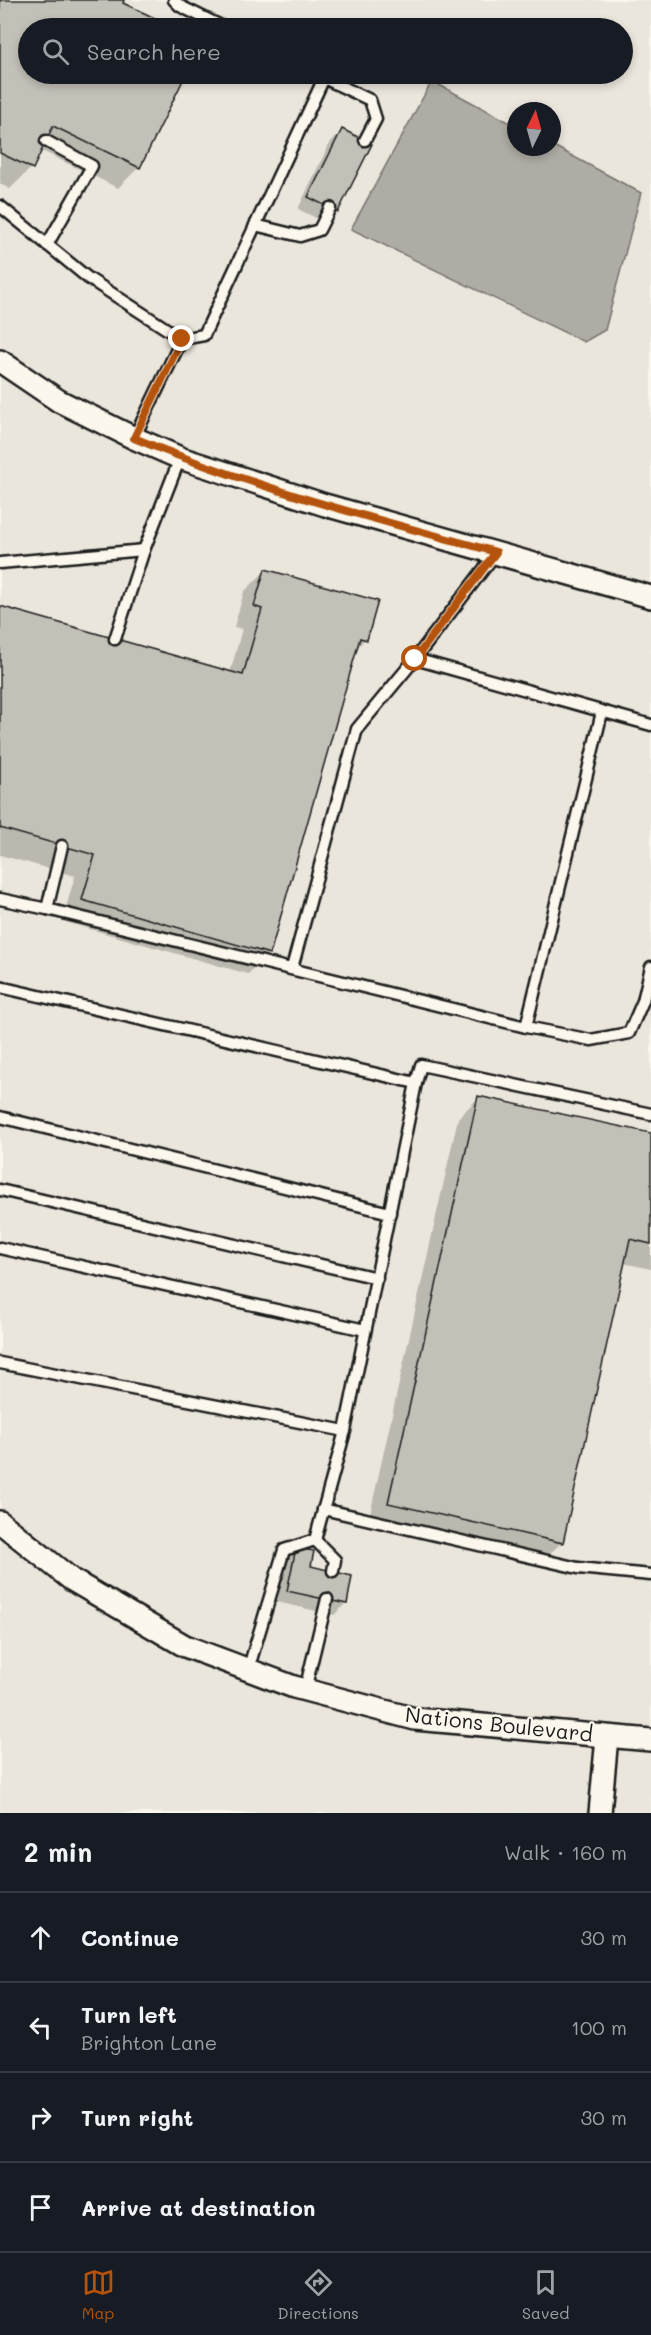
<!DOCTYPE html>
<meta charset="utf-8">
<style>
body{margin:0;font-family:Mali,sans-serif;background:#20242c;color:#f1f3f6}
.compass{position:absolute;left:507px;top:102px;width:54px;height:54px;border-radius:50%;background:#171b24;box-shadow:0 3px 9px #0003;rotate:5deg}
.stop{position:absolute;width:18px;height:18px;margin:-14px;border:4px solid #b45309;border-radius:50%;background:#fff}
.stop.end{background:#b45309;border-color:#fff;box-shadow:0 2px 6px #0008}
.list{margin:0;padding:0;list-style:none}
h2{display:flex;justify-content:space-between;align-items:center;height:78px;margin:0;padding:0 24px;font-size:26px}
h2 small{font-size:20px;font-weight:400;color:#9ea1a6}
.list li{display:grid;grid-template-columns:39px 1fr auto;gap:18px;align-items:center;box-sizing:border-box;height:90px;padding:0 24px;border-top:2px solid #363941}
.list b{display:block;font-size:22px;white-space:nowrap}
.list p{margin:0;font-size:20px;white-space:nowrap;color:#9ea1a6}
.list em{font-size:20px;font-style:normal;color:#9ea1a6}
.icon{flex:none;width:33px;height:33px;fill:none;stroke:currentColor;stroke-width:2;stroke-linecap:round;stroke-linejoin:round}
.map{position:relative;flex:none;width:651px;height:1813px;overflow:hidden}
.search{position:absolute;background:#171b24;box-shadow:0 3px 9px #0003;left:18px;right:18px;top:18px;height:66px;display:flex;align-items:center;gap:15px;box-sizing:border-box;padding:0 21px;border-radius:33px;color:#9ea1a6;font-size:22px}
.sheet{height:438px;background:#171b24}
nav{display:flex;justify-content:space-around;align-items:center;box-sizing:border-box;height:84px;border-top:2px solid #363941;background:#171b24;font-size:16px;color:#9ea1a6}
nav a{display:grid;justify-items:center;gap:3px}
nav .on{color:#b45309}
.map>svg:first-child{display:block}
.built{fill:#eae6dc;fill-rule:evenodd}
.water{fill:#afaca5;stroke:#74726e;stroke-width:1.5}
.shadow{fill:#0003}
.building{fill:#c3c0b8;stroke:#1c1c1c;stroke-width:1.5}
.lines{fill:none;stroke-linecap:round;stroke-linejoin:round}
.lane-casing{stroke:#1c1c1c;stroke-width:15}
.street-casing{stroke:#1c1c1c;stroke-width:26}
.lane{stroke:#fbf7ec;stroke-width:10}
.street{stroke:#fbf7ec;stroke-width:21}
.route{stroke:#b45309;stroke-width:8}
.labels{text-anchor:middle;stroke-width:4.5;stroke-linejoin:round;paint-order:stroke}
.street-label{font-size:21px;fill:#1c1c1c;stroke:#fbf7ec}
</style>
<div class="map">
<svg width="651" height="1813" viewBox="0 0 651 1813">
<rect width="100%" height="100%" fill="#fbf7ec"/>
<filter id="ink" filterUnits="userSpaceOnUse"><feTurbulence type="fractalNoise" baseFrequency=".0167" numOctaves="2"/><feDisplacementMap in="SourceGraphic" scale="12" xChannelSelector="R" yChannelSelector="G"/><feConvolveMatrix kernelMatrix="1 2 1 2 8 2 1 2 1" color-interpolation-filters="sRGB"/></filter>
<g filter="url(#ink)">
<path class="built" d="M0 0H651V1813H0ZM28 28H622V74H28ZM516 111H552V147H516Z"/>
<path class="water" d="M432 81 516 126V147H552V145L641 193 605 330 584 342 351 229Z"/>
<g class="shadow">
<path d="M0 0H123L121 4 173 28H28V74H184L139 167 118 188 40 150 31 168 10 189 0 184Z"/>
<path d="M342 131 337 211 326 223 298 209 330 142Z"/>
<path d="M265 571 365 639 356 649 269 953 248 974 62 921 75 876 0 855V607L230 673 242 629 234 627 244 592Z"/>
<path d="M479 1097 651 1134V1269L623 1263 561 1543 540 1563 368 1523 458 1118Z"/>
<path d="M296 1550 309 1568 346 1603 334 1615 277 1602 285 1561Z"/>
</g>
<g class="building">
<path d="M0 0H124L123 3 176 28H28V74H186L140 168 53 126 33 169 0 153Z"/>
<path d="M342 129 372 144 338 212 308 197Z"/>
<path d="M265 569 378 601 367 640 360 638 270 954 82 900 95 855 0 828V606L243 675 262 609 254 606Z"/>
<path d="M478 1096 651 1133V1244L630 1239 563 1543 388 1503Z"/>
<path d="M296 1548 314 1551 311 1566 352 1576 347 1604 287 1591Z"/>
</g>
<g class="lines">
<g class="lane-casing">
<g id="lane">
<path d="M174 0 180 6 225 28"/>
<path d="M324 78 370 100 376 119 365 140"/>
<path d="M46 141 92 166 47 245"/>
<path d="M0 206 88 278 182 339 204 335 324 78 316 74"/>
<path d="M255 225 300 236 319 230 330 208"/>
<path d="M134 438 182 339"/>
<path d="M0 563 144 550"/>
<path d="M115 639 144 550 180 458"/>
<path d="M415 659 651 725"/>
<path d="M0 899 47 909 526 1027 591 1040 629 1033 643 1001 651 967"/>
<path d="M47 909 62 846"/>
<path d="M292 968 357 729 415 659 496 553"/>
<path d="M0 987 416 1083 421 1065 651 1114"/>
<path d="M526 1027 602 712"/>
<path d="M0 1117 390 1213"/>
<path d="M0 1190 377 1278"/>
<path d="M0 1248 365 1330"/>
<path d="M0 1363 345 1431 315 1540"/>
<path d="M345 1431 416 1083"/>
<path d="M323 1509 578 1568 651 1575"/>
<path d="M315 1540 335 1560 333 1571"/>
<path d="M248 1670 284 1550 315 1540"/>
<path d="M305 1690 327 1599"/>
</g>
</g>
<g class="street-casing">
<g id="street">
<path d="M0 361 59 401 134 438 180 458 325 505 651 597"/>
<path d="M0 1522 72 1580 185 1646 294 1687 415 1719 651 1740"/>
<path d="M600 1813 607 1737"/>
</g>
</g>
<use href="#lane" class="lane"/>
<use href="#street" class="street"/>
</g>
</g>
<g class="lines" filter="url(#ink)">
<path class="route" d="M182 339 134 438C251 487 374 519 496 552L415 659"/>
</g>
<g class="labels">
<g class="street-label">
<text transform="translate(499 1725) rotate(6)" y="7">Nations Boulevard</text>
</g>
</g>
</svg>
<svg class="compass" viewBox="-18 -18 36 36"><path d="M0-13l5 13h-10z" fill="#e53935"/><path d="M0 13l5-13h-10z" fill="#9ea1a6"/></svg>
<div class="stop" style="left:415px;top:659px"></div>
<div class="stop end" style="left:182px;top:339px"></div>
<div class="search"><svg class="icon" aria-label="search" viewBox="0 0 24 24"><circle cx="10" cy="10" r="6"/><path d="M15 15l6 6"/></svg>Search here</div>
</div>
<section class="sheet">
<h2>2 min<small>Walk · 160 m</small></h2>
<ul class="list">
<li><svg class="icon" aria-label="ahead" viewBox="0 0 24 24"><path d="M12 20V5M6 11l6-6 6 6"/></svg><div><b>Continue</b></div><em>30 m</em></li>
<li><svg class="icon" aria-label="left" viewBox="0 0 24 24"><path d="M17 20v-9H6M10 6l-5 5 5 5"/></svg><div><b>Turn left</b><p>Brighton Lane</p></div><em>100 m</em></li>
<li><svg class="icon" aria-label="right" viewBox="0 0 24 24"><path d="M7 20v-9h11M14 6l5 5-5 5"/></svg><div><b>Turn right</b></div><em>30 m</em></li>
<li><svg class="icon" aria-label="arrive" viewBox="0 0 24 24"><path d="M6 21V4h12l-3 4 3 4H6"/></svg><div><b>Arrive at destination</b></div></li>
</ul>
</section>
<nav>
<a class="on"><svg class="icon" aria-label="map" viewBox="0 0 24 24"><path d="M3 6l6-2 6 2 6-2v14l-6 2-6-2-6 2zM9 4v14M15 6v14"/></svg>Map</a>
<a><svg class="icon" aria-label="directions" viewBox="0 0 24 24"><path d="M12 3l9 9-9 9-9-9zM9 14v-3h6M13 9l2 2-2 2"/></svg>Directions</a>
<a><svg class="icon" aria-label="saved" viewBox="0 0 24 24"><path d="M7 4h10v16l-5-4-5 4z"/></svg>Saved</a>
</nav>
